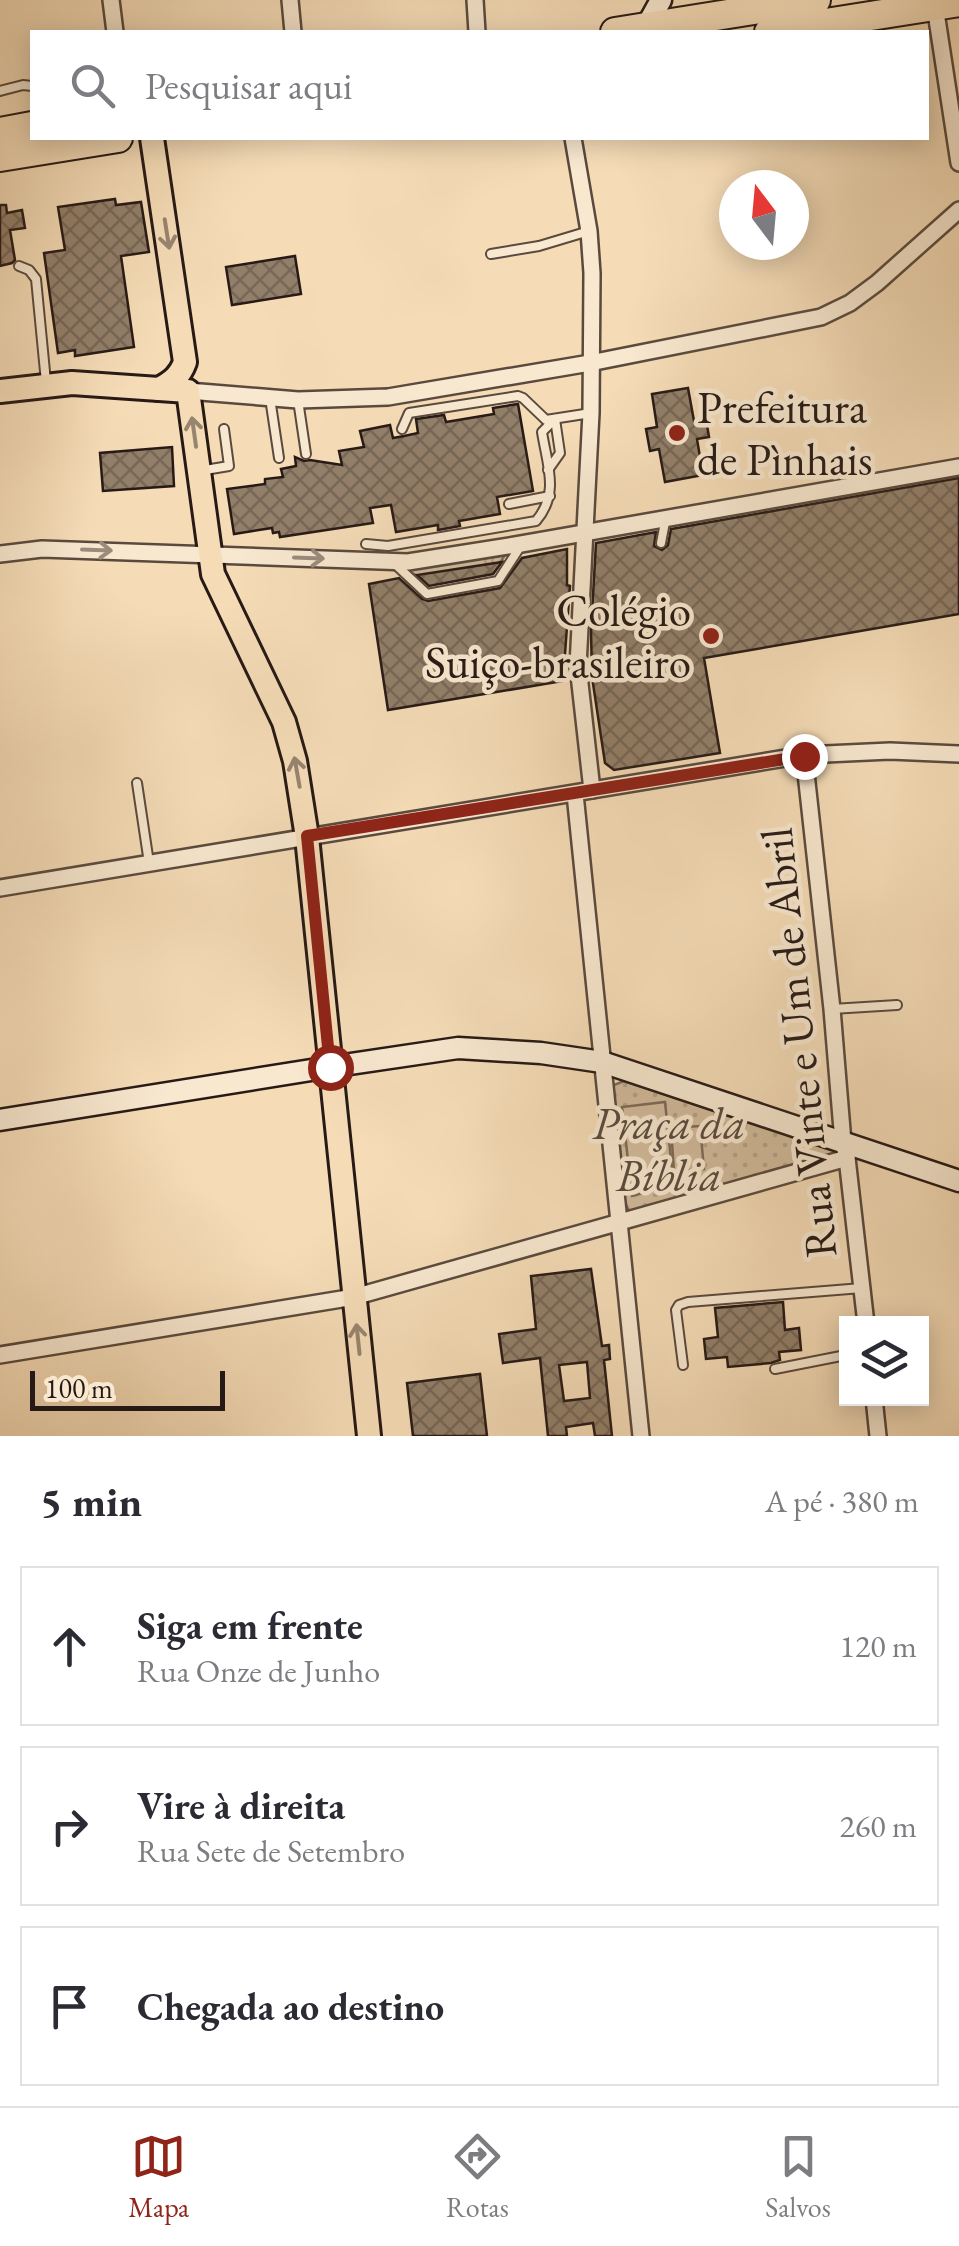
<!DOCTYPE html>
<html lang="pt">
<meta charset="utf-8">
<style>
body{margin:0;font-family:"EB Garamond",serif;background:#f2f2f3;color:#2b2b33}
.controls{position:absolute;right:30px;bottom:30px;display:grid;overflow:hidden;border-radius:0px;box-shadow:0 5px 25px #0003}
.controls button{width:90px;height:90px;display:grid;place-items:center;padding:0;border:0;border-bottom:2px solid #e1e1e2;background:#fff;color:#2b2b33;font:50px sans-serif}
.compass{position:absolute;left:719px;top:170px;width:90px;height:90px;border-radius:50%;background:#fff;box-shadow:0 5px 25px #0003;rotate:344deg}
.scale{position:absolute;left:30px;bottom:25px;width:195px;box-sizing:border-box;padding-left:10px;border:5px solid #271a16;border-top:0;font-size:28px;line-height:35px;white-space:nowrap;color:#271a16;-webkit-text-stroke:8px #f8e8d0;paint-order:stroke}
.stop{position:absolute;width:30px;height:30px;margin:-22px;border:8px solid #8f2418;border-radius:50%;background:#fff}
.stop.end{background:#8f2418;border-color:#fff;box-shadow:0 2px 10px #0008}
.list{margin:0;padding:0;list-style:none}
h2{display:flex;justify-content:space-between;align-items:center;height:130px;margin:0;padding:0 40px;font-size:42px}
h2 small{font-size:32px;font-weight:400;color:#7c7c81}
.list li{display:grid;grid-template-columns:65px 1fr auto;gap:30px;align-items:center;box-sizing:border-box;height:160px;margin:0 20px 20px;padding:0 20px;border:2px solid #e1e1e2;border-radius:0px}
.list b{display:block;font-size:38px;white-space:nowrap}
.list p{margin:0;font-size:32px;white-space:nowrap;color:#7c7c81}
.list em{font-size:32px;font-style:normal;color:#7c7c81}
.icon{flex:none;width:55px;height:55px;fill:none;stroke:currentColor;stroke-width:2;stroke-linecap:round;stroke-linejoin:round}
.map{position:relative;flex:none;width:959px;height:1436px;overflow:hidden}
.search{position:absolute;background:#fff;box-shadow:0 5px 25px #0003;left:30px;right:30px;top:30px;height:110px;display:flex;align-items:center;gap:25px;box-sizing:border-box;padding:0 35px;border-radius:0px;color:#7c7c81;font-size:38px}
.sheet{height:670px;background:#fff}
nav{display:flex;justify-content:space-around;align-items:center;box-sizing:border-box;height:140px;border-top:2px solid #e1e1e2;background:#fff;font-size:28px;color:#7c7c81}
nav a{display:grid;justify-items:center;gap:5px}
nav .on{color:#8f2418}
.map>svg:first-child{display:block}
.grass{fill:url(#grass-tufts);stroke:#7c6a59;stroke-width:2.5}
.park{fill:url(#park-dots);stroke:#7c6a59;stroke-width:2.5}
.pitch{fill:#d2bb9c;stroke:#7c6a59;stroke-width:2.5}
.building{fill:url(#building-cross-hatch);stroke:#271a16;stroke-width:2.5;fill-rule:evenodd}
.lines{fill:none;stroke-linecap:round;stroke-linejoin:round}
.lane-casing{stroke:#5a4a3e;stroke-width:12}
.street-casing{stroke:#5a4a3e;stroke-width:20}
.secondary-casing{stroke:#271a16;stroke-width:25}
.primary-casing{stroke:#271a16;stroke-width:28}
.highway-casing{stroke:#271a16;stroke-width:32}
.lane{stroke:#f8e8d0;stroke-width:8}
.street{stroke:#f8e8d0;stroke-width:15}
.secondary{stroke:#f8e8d0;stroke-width:20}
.primary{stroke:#f5dcb7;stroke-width:22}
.highway{stroke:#f5dcb7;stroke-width:28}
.oneway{stroke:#98856f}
.oneway2{stroke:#9a8b7c}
.route{stroke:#8f2418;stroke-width:12}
.poi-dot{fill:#8f2418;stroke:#f8e8d0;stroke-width:4}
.labels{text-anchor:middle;stroke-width:9;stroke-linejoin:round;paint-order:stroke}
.poi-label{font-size:45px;fill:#271a16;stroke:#f8e8d0;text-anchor:start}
.street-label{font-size:45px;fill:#271a16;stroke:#f8e8d0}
.park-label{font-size:45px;font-style:italic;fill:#5a4a3e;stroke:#f8e8d0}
</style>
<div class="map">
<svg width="959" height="1436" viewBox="0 0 959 1436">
<defs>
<pattern id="grass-tufts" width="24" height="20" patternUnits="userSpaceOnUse" patternTransform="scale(2.5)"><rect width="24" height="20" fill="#d2bb9c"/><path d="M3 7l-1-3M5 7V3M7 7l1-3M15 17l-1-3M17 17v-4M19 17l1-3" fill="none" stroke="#b4a086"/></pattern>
<pattern id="park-dots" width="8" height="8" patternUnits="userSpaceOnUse" patternTransform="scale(2.5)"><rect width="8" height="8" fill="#d2bb9c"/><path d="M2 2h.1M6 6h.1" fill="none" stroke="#b4a086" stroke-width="1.8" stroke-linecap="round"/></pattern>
<pattern id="building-cross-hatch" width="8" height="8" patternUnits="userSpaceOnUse" patternTransform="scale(2.5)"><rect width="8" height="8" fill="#927f6a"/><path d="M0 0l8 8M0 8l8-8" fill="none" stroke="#776756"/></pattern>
</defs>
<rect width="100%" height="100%" fill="#f5dcb7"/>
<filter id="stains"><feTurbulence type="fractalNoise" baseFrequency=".002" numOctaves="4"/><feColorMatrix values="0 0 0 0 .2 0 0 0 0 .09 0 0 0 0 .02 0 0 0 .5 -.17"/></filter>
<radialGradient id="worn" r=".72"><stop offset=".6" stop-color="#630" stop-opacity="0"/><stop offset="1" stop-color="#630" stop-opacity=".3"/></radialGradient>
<path class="grass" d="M505 555 495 571 428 582 407 570Z"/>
<path class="park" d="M624 1081 833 1150 836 1154 676 1203 671 1199 633 1212 628 1209 625 1202 612 1091 614 1085Z"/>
<g class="pitch">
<path d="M665 1102 673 1178 667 1179V1187L632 1196 622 1107Z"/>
<path d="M700 1126 704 1169 674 1171 671 1128Z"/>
</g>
<g class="building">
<path d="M115 199 116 205 141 202 149 252 121 256 134 347 75 356V350L58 353 44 253 65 250 58 207Z"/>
<path d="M0 205H6L7 213 22 210 25 228 10 230 15 260 12 263 0 266Z"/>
<path d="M295 256 301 294 232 305 226 267Z"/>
<path d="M688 388 694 421 706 419 709 437 697 439 703 475 665 482 659 449 650 451 646 429 657 427 652 394Z"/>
<path d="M518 404 533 491 497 497 500 514 459 521 460 526 438 530V525L396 532 391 505 370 508 373 523 280 537 279 532 273 533 272 528 234 534 227 489 265 484V479L283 477 281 469 296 466 295 457 304 461 310 460 342 465 339 451 364 447 360 431 390 425 393 438 404 436 418 433 416 419 444 415 446 422 494 414 493 408Z"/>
<path d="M172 447 174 486 103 491 100 453Z"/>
<path d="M959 478V614L704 658 720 753 614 770 605 763 592 677 591 631 596 543 656 532 654 546 662 550 668 545 671 529Z"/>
<path d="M567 549V585L570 586 563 681 388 710 369 584 399 578 422 599 428 601 500 588 522 558Z"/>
<path d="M502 562 493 574 429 586 417 575Z"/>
<path d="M591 1269 602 1346 609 1345 610 1359 604 1360 612 1436H595L593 1423 566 1427 567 1436H548L540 1358 503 1363 499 1334 536 1329 531 1276ZM587 1362 590 1398 564 1401 559 1365Z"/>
<path d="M783 1302 785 1330 799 1328 801 1350 779 1352 780 1360 771 1363 728 1367 727 1357 706 1359 704 1339 718 1337 715 1308Z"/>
<path d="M480 1374 487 1436H413L407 1383Z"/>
</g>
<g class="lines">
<g class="lane-casing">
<g id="lane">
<path d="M0 91 23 85 32 86"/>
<path d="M491 254 539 246 589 231"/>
<path d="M19 266 29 270 36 279 46 382"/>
<path d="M270 398 279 458"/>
<path d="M298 400 306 454"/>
<path d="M402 429 409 413 518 396 523 398 546 420 591 413"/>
<path d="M205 470 229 466 224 429"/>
<path d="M548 470 560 453 555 419"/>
<path d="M509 504 550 496"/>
<path d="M661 543 666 517"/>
<path d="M366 544 388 546 536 521C560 493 547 465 542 432L555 419"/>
<path d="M395 564 427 594 498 581 520 547"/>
<path d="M137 783 149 863"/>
<path d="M832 1009 897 1005"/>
<path d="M683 1365 676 1310 679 1305 688 1302 862 1288"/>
<path d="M775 1369 846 1355"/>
</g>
</g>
<g class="street-casing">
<g id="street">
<path d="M111 0 115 32"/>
<path d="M290 0 293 32"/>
<path d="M475 0 477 32"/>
<path d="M935 6 959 163"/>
<path d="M573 138 589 231 592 273 591 413 578 666 592 790"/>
<path d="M188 391 298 400 388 397 590 363 821 317 850 303 877 283 959 210"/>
<path d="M0 554 42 549 408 562 521 544 959 467"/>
<path d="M804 755 832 1009 843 1142 847 1158 866 1324"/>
<path d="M575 794 641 1436"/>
<path d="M0 888 804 755 890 751 959 754"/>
<path d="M0 1355 354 1297 847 1158"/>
<path d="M874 1398 878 1436"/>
</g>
</g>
<g class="secondary-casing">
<g id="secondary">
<path d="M646 27 661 0"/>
<path d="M0 1120 330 1067 458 1048 541 1053 602 1062 959 1181"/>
</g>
</g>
<g class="primary-casing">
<g id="primary">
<path d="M152 138 185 362C180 376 172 382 159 389"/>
<path d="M0 391 72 383 188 391 213 574 284 722 295 761 307 837 369 1436"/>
</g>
</g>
<g class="highway-casing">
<g id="highway">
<path d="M615 32 816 0"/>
<path d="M769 32 959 2"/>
<path d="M0 132 32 126"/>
<path d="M0 157 118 138"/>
</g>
</g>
<use href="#lane" class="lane"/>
<use href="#street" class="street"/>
<use href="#secondary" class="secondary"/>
<use href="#primary" class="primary"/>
<use href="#highway" class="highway"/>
</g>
<defs><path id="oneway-shaft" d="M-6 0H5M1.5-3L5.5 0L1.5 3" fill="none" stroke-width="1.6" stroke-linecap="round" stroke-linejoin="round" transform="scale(2.5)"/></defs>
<g class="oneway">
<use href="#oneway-shaft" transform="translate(167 234) rotate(81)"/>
<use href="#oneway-shaft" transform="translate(194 432) rotate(-98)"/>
<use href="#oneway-shaft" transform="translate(297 772) rotate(-100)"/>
<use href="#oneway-shaft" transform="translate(358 1339) rotate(-96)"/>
</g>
<g class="oneway2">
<use href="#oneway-shaft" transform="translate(97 550) rotate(2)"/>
<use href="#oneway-shaft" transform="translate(309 558) rotate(2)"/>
</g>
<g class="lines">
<path class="route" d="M330 1067 307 836 804 756"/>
</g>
<g class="poi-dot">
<circle cx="677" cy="433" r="10"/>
<circle cx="711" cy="636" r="10"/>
</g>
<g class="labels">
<g class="poi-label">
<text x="697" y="423">Prefeitura<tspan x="697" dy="52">de Pìnhais</tspan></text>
<text x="691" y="626" text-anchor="end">Colégio<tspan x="691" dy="52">Suiço-brasileiro</tspan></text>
</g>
<g class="street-label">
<text transform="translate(798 1043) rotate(-96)" y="16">Rua Vinte e Um de Abril</text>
</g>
<g class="park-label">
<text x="669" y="1139">Praça da<tspan x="669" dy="52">Bíblia</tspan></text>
</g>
</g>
<rect width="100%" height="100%" filter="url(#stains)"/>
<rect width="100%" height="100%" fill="url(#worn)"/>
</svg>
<div class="controls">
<button><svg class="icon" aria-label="layers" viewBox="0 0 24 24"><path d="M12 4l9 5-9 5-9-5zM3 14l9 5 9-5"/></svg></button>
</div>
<svg class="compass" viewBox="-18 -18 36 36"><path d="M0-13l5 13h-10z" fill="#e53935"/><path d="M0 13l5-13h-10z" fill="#7c7c81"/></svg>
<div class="scale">100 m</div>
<div class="stop" style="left:330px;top:1067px"></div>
<div class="stop end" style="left:804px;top:756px"></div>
<div class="search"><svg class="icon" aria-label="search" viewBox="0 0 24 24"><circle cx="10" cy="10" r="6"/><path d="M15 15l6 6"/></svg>Pesquisar aqui</div>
</div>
<section class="sheet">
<h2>5 min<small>A pé · 380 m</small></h2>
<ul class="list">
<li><svg class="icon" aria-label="ahead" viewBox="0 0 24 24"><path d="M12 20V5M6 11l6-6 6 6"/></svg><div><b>Siga em frente</b><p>Rua Onze de Junho</p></div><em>120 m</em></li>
<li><svg class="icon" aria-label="right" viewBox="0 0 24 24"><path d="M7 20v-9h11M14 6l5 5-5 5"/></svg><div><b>Vire à direita</b><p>Rua Sete de Setembro</p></div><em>260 m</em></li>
<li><svg class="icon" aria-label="arrive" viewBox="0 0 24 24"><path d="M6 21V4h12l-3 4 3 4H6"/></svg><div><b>Chegada ao destino</b></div></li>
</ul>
</section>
<nav>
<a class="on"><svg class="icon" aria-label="map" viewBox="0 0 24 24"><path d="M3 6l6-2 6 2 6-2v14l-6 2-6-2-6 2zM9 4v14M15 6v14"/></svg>Mapa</a>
<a><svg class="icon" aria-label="directions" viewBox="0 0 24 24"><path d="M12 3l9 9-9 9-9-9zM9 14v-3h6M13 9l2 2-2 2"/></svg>Rotas</a>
<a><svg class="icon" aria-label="saved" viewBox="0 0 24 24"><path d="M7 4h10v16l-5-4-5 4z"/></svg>Salvos</a>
</nav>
